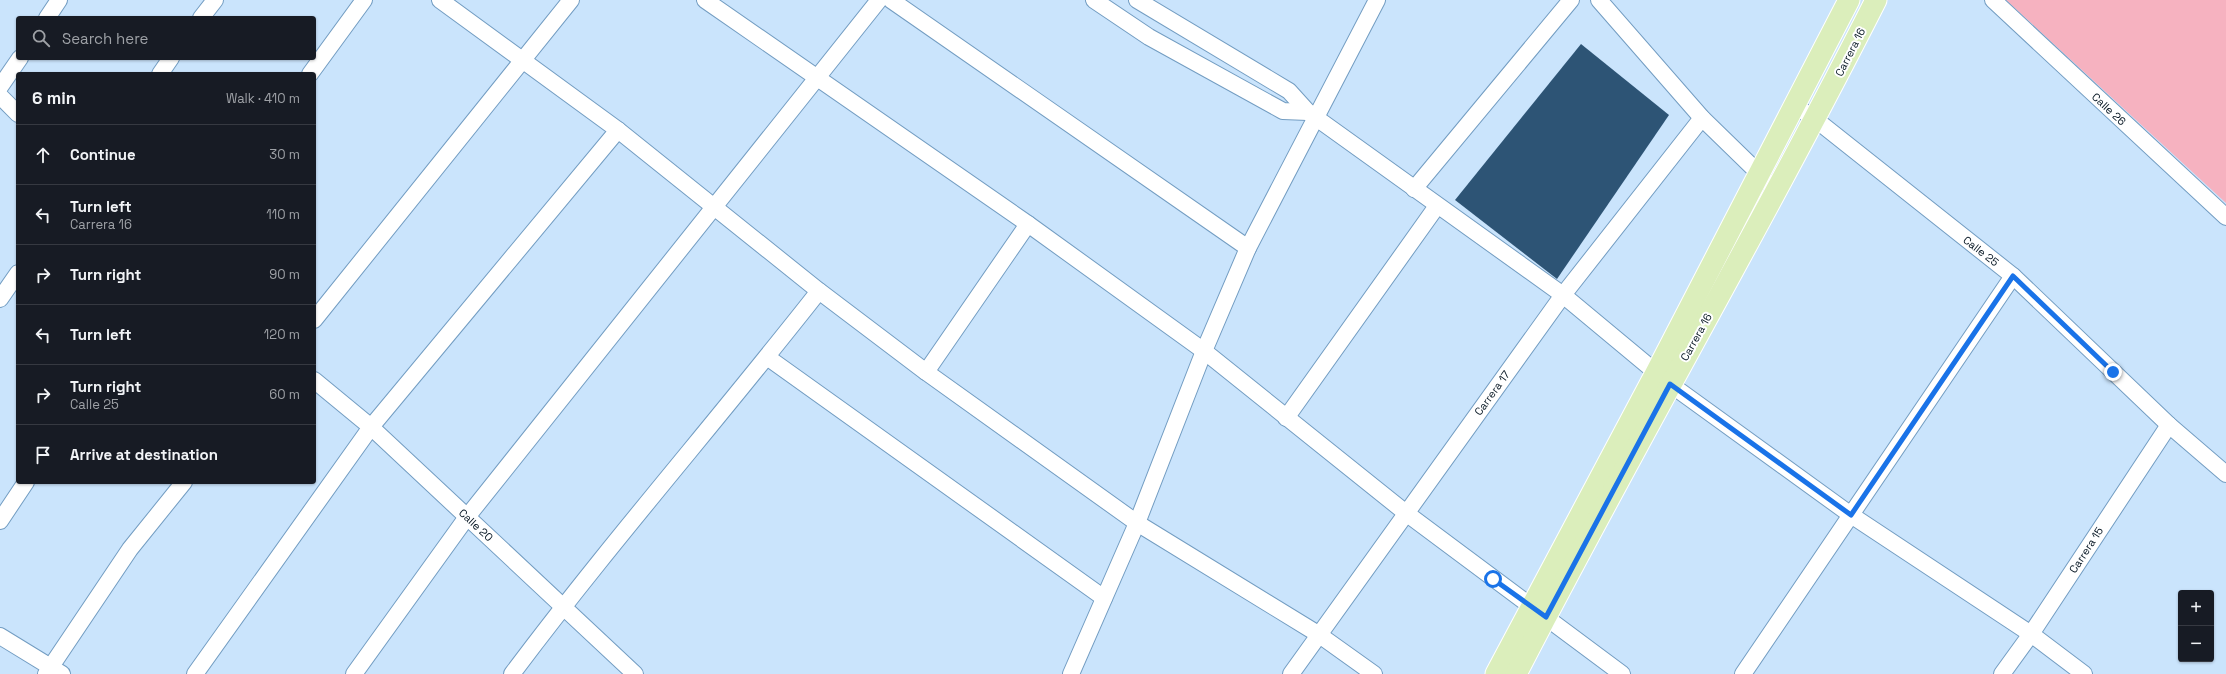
<!DOCTYPE html>
<meta charset="utf-8">
<style>
body{margin:0;font-family:"Space Grotesk",sans-serif;background:#242831;color:#f1f3f6}
.controls{position:absolute;right:12px;bottom:12px;display:grid;overflow:hidden;border-radius:4px;box-shadow:0 1px 3px #0004}
.controls button{width:36px;height:36px;display:grid;place-items:center;padding:0;border:0;border-bottom:1px solid #363941;background:#171b24;color:#f1f3f6;font:20px sans-serif}
.stop{position:absolute;width:12px;height:12px;margin:-9px;border:3px solid #1a73e8;border-radius:50%;background:#fff}
.stop.end{background:#1a73e8;border-color:#fff;box-shadow:0 1px 4px #0008}
.list{margin:0;padding:0;list-style:none}
h2{display:flex;justify-content:space-between;align-items:center;height:52px;margin:0;padding:0 16px;font-size:17px}
h2 small{font-size:13px;font-weight:400;color:#9ea1a6}
.list li{display:grid;grid-template-columns:26px 1fr auto;gap:12px;align-items:center;box-sizing:border-box;height:60px;padding:0 16px;border-top:1px solid #363941}
.list b{display:block;font-size:15px;white-space:nowrap}
.list p{margin:0;font-size:13px;white-space:nowrap;color:#9ea1a6}
.list em{font-size:13px;font-style:normal;color:#9ea1a6}
.icon{flex:none;width:22px;height:22px;fill:none;stroke:currentColor;stroke-width:2;stroke-linecap:round;stroke-linejoin:round}
.map{position:relative;flex:none;width:2226px;height:674px;overflow:hidden}
.search{position:absolute;background:#171b24;box-shadow:0 1px 3px #0004;left:16px;top:16px;width:300px;height:44px;display:flex;align-items:center;gap:10px;box-sizing:border-box;padding:0 14px;border-radius:4px;color:#9ea1a6;font-size:15px}
.panel{position:absolute;background:#171b24;box-shadow:0 1px 3px #0004;left:16px;top:72px;width:300px;height:412px;border-radius:4px}
.map>svg:first-child{display:block}
.green{fill:#f6b2c0}
.building{fill:#2d5475}
.lines{fill:none;stroke-linecap:round;stroke-linejoin:round}
.minor-casing{stroke:#739dc2;stroke-width:18}
.major-casing{stroke:#fff;stroke-width:23}
.minor{stroke:#fff;stroke-width:16}
.major{stroke:#dbeebb;stroke-width:21}
.route{stroke:#1a73e8;stroke-width:5}
.labels{text-anchor:middle;stroke-width:4;stroke-linejoin:round;paint-order:stroke}
.street-label{font-size:11px;fill:#041421;stroke:#fff}
</style>
<div class="map">
<svg width="2226" height="674" viewBox="0 0 2226 674">
<rect width="100%" height="100%" fill="#cae4fc"/>
<path class="green" d="M2006 0H2226V203Z"/>
<path class="building" d="M1581 44 1669 115 1557 279 1455 200Z"/>
<g class="lines">
<g class="minor-casing">
<g id="minor">
<path d="M440 0 618 130 819 291 926 372 1137 523 1318 634 1374 674"/>
<path d="M705 0 1028 224 1204 351 1406 513 1622 674"/>
<path d="M891 0 1248 248"/>
<path d="M1094 0 1149 37 1283 111 1308 112"/>
<path d="M1137 0 1289 91 1308 112 1563 295 1670 384 1851 515 2031 634 2084 674"/>
<path d="M1599 0 1702 118 1776 190"/>
<path d="M1993 0 2226 217"/>
<path d="M47 18 59 0"/>
<path d="M201 18 215 0"/>
<path d="M160 74 171 58"/>
<path d="M310 74 364 0"/>
<path d="M0 87 20 58"/>
<path d="M0 96 18 114"/>
<path d="M1795 106 1815 119 2013 276 2169 425 2226 474"/>
<path d="M1414 189 1571 0"/>
<path d="M0 299 18 273"/>
<path d="M314 320 571 0"/>
<path d="M767 357 1104 598"/>
<path d="M926 372 1028 224"/>
<path d="M314 380 371 427 635 674"/>
<path d="M1286 418 1437 206"/>
<path d="M0 521 26 482"/>
<path d="M0 636 62 674"/>
<path d="M46 674 130 549 184 482"/>
<path d="M195 674 371 427 618 130"/>
<path d="M354 674 467 517 879 0"/>
<path d="M512 674C610 543 718 420 819 291"/>
<path d="M1071 674 1137 523 1204 351 1248 248 1377 0"/>
<path d="M1291 674 1563 295 1702 118"/>
<path d="M1743 674 2013 276"/>
<path d="M2002 674 2031 634 2169 425"/>
</g>
</g>
<g class="major-casing">
<g id="major">
<path d="M1496 674 1656 373 1849 0"/>
<path d="M1516 674C1633 447 1761 227 1876 0"/>
</g>
</g>
<use href="#minor" class="minor"/>
<use href="#major" class="major"/>
</g>
<g class="lines">
<path class="route" d="M1493 579 1546 617 1670 384 1851 515 2013 276 2113 372"/>
</g>
<g class="labels">
<g class="street-label">
<text transform="translate(1850 52) rotate(-63)" y="4">Carrera 16</text>
<text transform="translate(2109 109) rotate(43)" y="4">Calle 26</text>
<text transform="translate(1981 251) rotate(38)" y="4">Calle 25</text>
<text transform="translate(1696 337) rotate(-61)" y="4">Carrera 16</text>
<text transform="translate(1492 393) rotate(-54)" y="4">Carrera 17</text>
<text transform="translate(476 525) rotate(43)" y="4">Calle 20</text>
<text transform="translate(2086 550) rotate(-57)" y="4">Carrera 15</text>
</g>
</g>
</svg>
<div class="controls">
<button>+</button>
<button>−</button>
</div>
<div class="stop" style="left:1493px;top:579px"></div>
<div class="stop end" style="left:2113px;top:372px"></div>
<div class="search"><svg class="icon" aria-label="search" viewBox="0 0 24 24"><circle cx="10" cy="10" r="6"/><path d="M15 15l6 6"/></svg>Search here</div>
<section class="panel">
<h2>6 min<small>Walk · 410 m</small></h2>
<ul class="list">
<li><svg class="icon" aria-label="ahead" viewBox="0 0 24 24"><path d="M12 20V5M6 11l6-6 6 6"/></svg><div><b>Continue</b></div><em>30 m</em></li>
<li><svg class="icon" aria-label="left" viewBox="0 0 24 24"><path d="M17 20v-9H6M10 6l-5 5 5 5"/></svg><div><b>Turn left</b><p>Carrera 16</p></div><em>110 m</em></li>
<li><svg class="icon" aria-label="right" viewBox="0 0 24 24"><path d="M7 20v-9h11M14 6l5 5-5 5"/></svg><div><b>Turn right</b></div><em>90 m</em></li>
<li><svg class="icon" aria-label="left" viewBox="0 0 24 24"><path d="M17 20v-9H6M10 6l-5 5 5 5"/></svg><div><b>Turn left</b></div><em>120 m</em></li>
<li><svg class="icon" aria-label="right" viewBox="0 0 24 24"><path d="M7 20v-9h11M14 6l5 5-5 5"/></svg><div><b>Turn right</b><p>Calle 25</p></div><em>60 m</em></li>
<li><svg class="icon" aria-label="arrive" viewBox="0 0 24 24"><path d="M6 21V4h12l-3 4 3 4H6"/></svg><div><b>Arrive at destination</b></div></li>
</ul>
</section>
</div>
